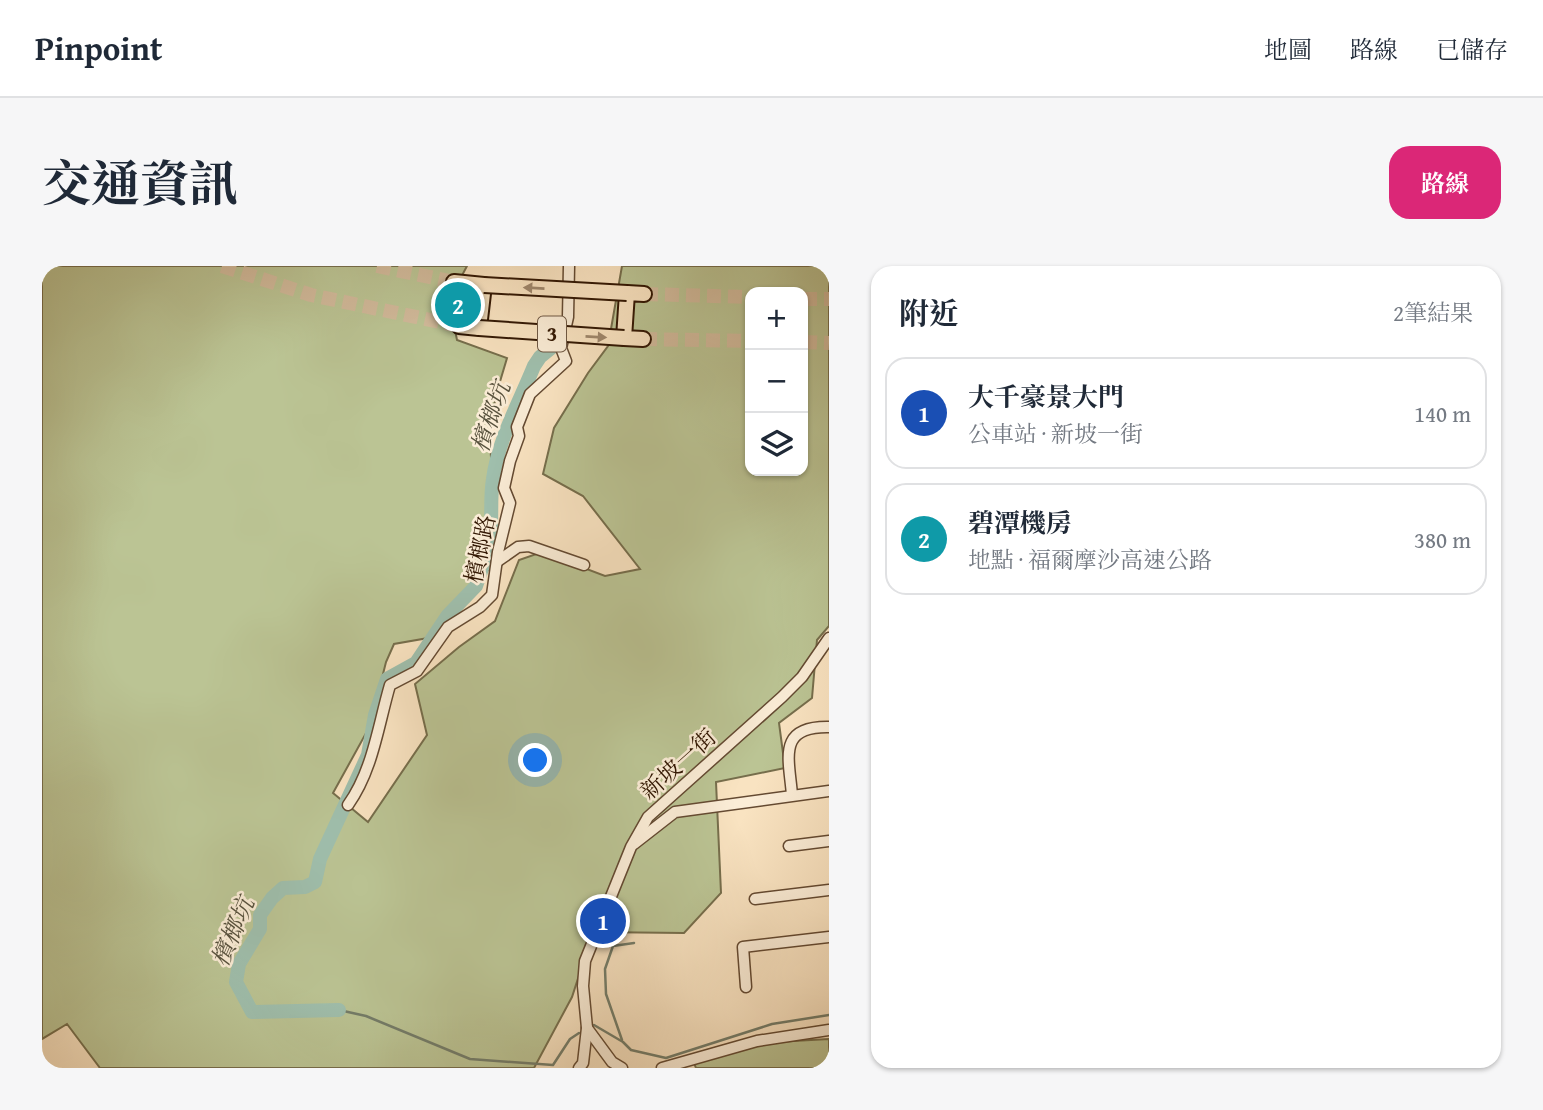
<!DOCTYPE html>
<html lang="zh-TW">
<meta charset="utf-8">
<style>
body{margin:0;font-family:"Gentium Book Plus","Noto Serif TC",serif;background:#f6f6f7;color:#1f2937}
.controls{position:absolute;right:21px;top:21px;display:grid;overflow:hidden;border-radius:14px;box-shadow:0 2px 5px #0004}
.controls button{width:63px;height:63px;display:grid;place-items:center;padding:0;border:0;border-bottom:2px solid #e0e1e3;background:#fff;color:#1f2937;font:35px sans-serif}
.you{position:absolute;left:494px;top:495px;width:24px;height:24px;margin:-18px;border:5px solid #fff;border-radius:50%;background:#1a73e8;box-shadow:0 0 0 10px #1a73e833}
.badge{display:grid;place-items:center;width:46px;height:46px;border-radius:50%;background:#db2777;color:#fff;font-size:23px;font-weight:700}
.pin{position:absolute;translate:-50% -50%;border:4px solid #fff;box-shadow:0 2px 7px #0006}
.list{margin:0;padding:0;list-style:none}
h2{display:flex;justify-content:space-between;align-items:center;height:91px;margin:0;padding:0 28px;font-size:30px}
h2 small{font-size:23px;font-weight:400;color:#747a83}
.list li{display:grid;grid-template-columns:46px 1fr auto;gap:21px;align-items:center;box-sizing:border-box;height:112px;margin:0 14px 14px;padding:0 14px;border:2px solid #e0e1e3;border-radius:21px}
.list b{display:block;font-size:26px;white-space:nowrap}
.list p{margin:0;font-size:23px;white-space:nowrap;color:#747a83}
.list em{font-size:23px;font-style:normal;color:#747a83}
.icon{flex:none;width:38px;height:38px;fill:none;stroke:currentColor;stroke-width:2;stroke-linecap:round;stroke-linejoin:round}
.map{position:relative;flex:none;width:787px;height:802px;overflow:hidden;border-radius:21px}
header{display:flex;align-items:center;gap:42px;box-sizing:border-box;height:98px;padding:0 35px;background:#fff;border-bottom:2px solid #e0e1e3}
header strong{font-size:33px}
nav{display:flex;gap:38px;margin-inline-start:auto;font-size:24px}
.intro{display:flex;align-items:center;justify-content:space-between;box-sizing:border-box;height:168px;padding:0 42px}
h1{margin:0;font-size:49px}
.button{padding:18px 32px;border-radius:21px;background:#db2777;color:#fff;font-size:24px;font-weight:700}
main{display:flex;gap:42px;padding:0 42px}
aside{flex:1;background:#fff;border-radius:21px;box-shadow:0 2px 5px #0004}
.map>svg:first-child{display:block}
.green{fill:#bbc494;stroke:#766e4c;stroke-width:2;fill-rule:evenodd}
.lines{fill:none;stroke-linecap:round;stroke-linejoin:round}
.stream{stroke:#737c69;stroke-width:2.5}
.river{stroke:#9fbfad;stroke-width:14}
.highway-tunnel{stroke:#d1ba9b;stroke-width:14;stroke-dasharray:14 7;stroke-linecap:butt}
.minor-casing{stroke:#644a32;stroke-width:13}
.highway-casing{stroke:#321703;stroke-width:18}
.minor{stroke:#fbedd7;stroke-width:10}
.highway{stroke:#f9e3c1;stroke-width:14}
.highway-bridge-casing{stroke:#321703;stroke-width:18;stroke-linecap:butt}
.highway-bridge{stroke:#f9e3c1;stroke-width:14}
.oneway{fill:#9f876c}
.labels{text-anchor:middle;stroke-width:5;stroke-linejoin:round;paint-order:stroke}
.shield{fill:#fbedd7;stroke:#6e5743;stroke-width:2}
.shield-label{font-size:21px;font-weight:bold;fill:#321703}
.street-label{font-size:23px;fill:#321703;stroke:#fbedd7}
.water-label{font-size:24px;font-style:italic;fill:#58523e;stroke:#fbedd7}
</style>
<header>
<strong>Pinpoint</strong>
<nav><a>地圖</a><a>路線</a><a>已儲存</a></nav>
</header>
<div class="intro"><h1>交通資訊</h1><a class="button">路線</a></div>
<main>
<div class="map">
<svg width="787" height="802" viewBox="0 0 787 802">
<rect width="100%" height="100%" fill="#f9e3c1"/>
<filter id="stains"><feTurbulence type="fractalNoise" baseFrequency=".00286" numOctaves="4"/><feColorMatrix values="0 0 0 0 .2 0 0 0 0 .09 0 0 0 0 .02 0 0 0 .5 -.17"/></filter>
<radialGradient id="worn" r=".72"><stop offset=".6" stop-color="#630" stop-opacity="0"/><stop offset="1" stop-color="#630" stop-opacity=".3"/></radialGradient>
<g class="green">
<path d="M0 0H425L407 34 415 74 465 92 454 129 447 167 451 215 446 304 386 372 352 378 344 396 328 460 291 527 326 556 385 469 373 418 417 381 453 355 477 294 500 286 563 310 598 303 541 230 501 208 512 162 546 107 566 80 580 0H787V360L775 374 770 432 737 457 743 502 674 516 679 627 642 667 551 666 530 731 492 802H58L25 758 0 773ZM708 26H761V205H708Z"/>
<path d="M787 773V802H654L650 792 697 778Z"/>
</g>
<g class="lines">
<g class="stream">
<path d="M297 744 324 750 428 793 511 799 528 773 537 767"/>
<path d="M552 759 581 776 589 784 624 792 730 758 787 749"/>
<path d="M580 774 564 728 563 703 571 680 592 677"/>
</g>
<g class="river">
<path d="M446 284C452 260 447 237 451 213 456 174 477 137 492 100L498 91 509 82"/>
<path d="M297 744 210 746 194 716 197 698 218 663V649L230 632 241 622 263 621 273 616 278 593 326 489 333 449 345 413 374 397 406 349 434 320 444 291"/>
</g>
<g class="highway-tunnel">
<path d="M180 0 269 29 417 60"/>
<path d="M335 0 412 16"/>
<path d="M602 28 708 31"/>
<path d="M761 33H787"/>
<path d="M601 73 708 75"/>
<path d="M761 76 787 77"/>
</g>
<g class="minor-casing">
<g id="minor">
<path d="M456 295 476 281 487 280 542 299"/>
<path d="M750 529C747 492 735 460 787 461"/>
<path d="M306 539C331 504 336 460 348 419L375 405 406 361 438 341 450 329 456 286 468 237 462 222 468 195 477 170 475 161 488 128 524 95 519 82 526 51 527 0"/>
<path d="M592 578 633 546 787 525"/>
<path d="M747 580 787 575"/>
<path d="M713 633 787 624"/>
<path d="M704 721 701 681 787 671"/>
<path d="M545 762 570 796 580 802"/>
<path d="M537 802 541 797 545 762 541 720 543 695 589 581 606 551 740 431 760 411 787 372"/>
<path d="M620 802 715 775 787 764"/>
</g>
</g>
<g class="highway-casing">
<g id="highway">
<path d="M412 16 442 19 437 62 417 60"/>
<path d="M601 73 582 72 585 27 602 28"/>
</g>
</g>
<use href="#minor" class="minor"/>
<use href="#highway" class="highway"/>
<g class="highway-bridge-casing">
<g id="highway-bridge">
<path d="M442 19 585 27"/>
<path d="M437 62 582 72"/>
</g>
</g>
<use href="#highway-bridge" class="highway-bridge"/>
</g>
<defs><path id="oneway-solid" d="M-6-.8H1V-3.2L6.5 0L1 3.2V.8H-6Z" transform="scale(1.75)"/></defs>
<g class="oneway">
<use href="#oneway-solid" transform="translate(492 22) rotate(-177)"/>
<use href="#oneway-solid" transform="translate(554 71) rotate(3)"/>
</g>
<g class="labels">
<rect class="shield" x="496" y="50.5" width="28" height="35" rx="5"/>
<g class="shield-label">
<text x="510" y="75">3</text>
</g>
<g class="street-label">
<text transform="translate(438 283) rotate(-78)" y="8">檳榔路</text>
<text transform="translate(636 498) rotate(-42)" y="8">新坡一街</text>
</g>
<g class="water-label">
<text transform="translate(449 151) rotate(-71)" y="8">檳榔坑</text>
<text transform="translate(191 666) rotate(-67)" y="8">檳榔坑</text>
</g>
</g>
<rect width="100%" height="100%" filter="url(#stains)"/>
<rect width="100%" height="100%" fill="url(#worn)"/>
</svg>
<div class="controls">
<button>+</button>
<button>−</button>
<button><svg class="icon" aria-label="layers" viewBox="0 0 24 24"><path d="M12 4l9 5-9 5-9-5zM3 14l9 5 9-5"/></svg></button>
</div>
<div class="you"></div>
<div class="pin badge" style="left:561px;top:655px;background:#1a4fb4">1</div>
<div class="pin badge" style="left:416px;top:39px;background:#0f9aa8">2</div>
</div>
<aside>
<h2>附近<small>2筆結果</small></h2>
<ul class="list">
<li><span class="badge" style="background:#1a4fb4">1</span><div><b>大千豪景大門</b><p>公車站 · 新坡一街</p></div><em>140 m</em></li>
<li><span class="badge" style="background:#0f9aa8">2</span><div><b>碧潭機房</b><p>地點 · 福爾摩沙高速公路</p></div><em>380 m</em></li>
</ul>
</aside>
</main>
